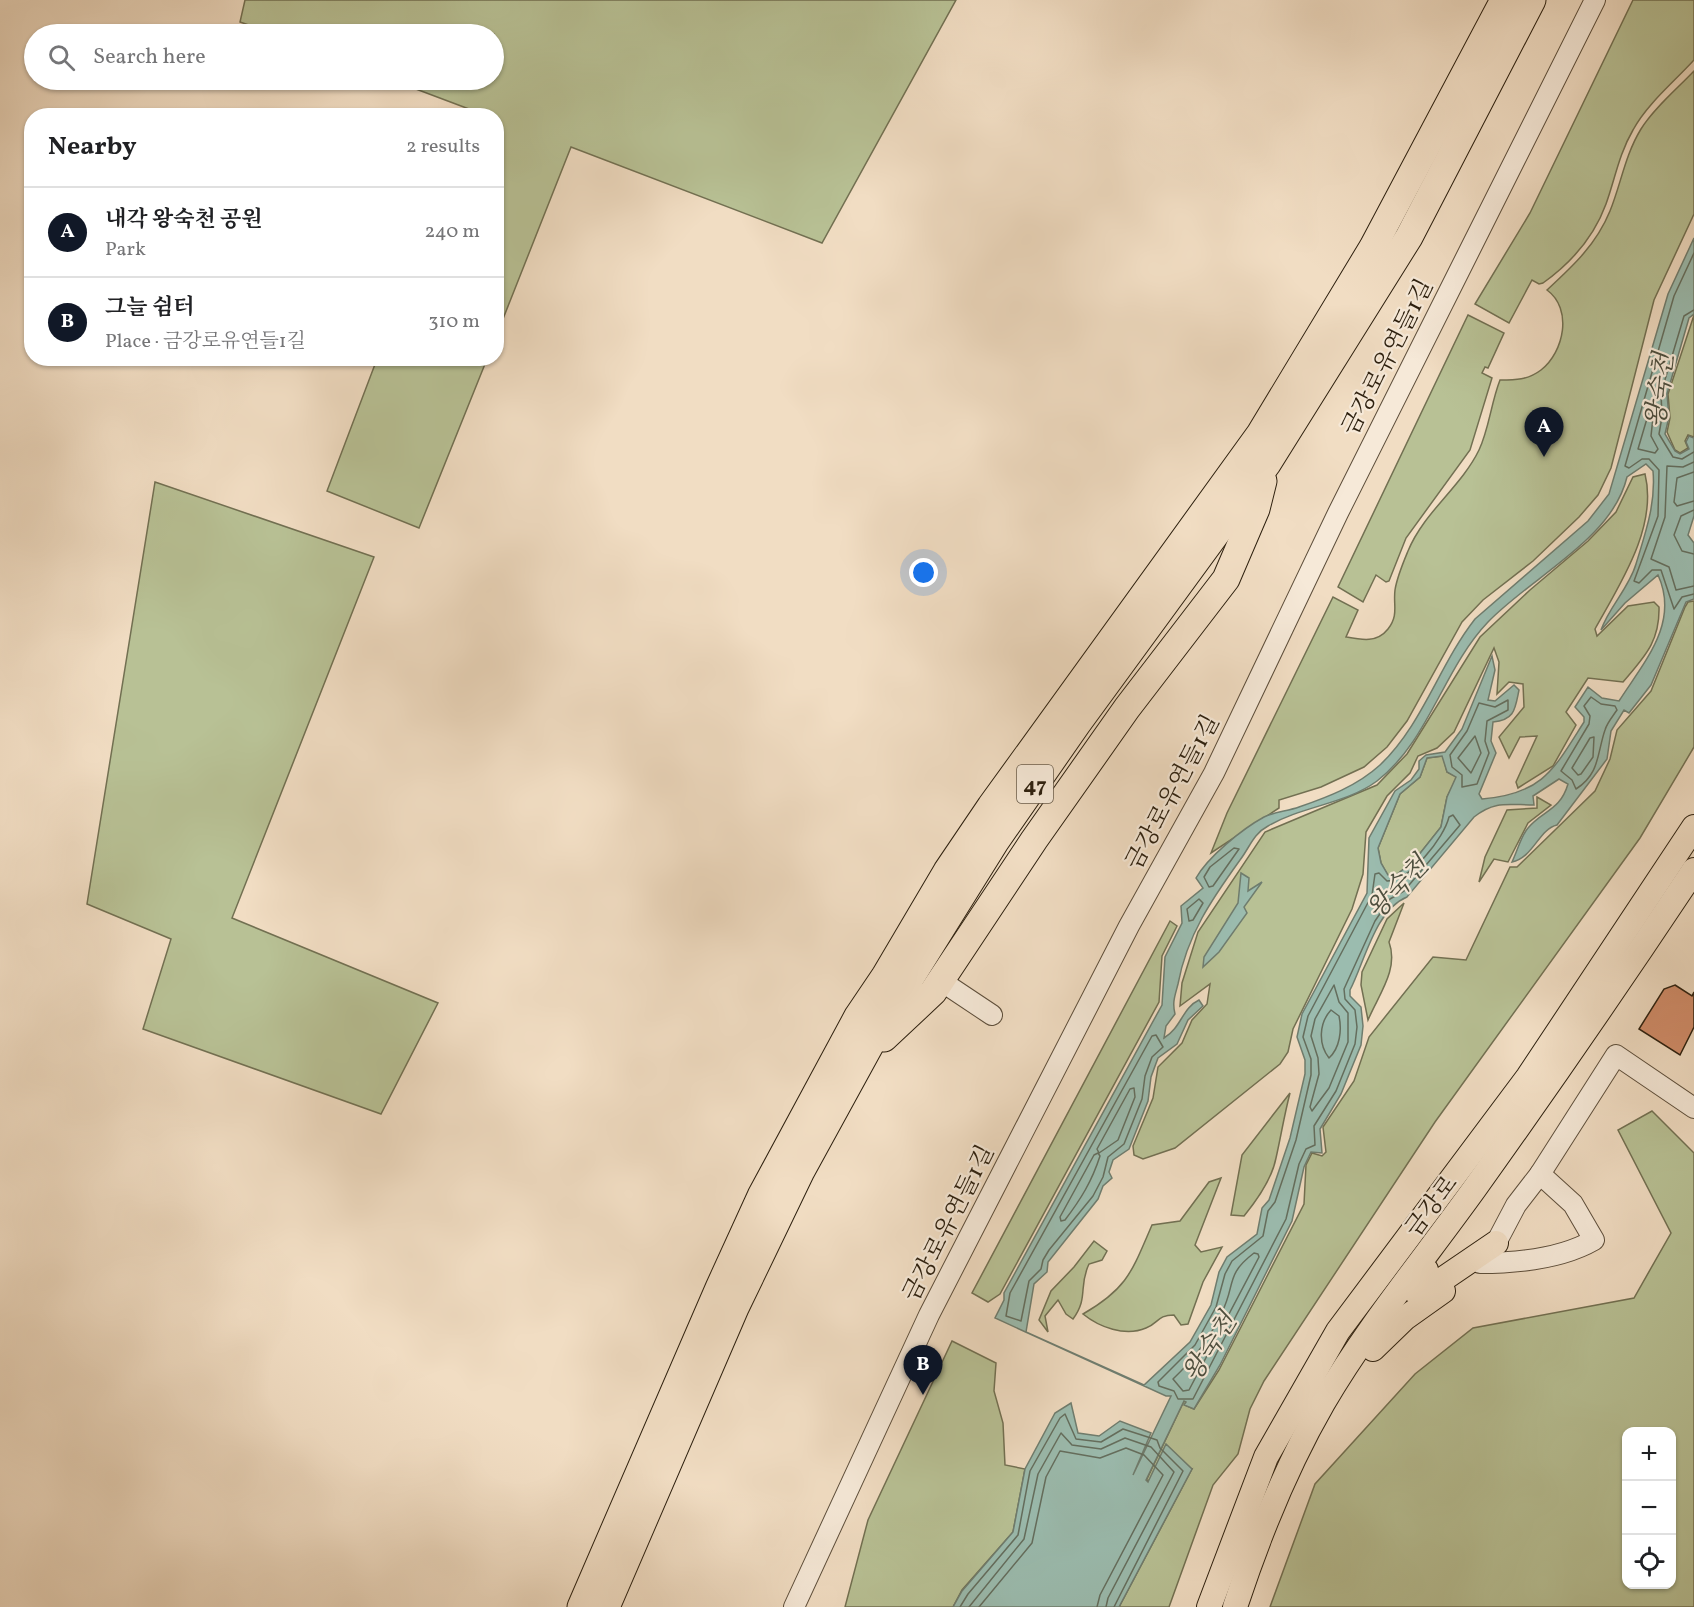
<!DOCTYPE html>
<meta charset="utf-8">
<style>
body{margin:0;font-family:Vollkorn,"Noto Serif KR",serif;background:#f2f2f2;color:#202124}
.controls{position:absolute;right:18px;bottom:18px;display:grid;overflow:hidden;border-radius:12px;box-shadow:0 2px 4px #0004}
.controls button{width:54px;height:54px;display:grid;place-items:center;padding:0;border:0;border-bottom:2px solid #e0e0e0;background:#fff;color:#202124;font:30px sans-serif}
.you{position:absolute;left:924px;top:573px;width:21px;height:21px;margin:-15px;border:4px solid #fff;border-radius:50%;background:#1a73e8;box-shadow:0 0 0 9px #1a73e833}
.badge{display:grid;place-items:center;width:39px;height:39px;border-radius:50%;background:#111827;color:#fff;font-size:20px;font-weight:700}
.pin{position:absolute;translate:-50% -50px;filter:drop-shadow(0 2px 3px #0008)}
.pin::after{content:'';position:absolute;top:32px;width:21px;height:18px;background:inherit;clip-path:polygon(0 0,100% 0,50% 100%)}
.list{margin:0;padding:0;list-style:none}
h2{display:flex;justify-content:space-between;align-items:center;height:78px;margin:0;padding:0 24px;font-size:26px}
h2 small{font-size:20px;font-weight:400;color:#757577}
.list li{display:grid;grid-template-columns:39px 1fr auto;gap:18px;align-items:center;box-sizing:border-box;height:90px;padding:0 24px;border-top:2px solid #e0e0e0}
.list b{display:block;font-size:22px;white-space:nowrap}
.list p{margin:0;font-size:20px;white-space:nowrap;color:#757577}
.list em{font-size:20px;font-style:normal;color:#757577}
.icon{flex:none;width:33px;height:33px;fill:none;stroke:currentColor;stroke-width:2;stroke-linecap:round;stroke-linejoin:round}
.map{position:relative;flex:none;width:1694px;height:1607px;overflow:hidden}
.search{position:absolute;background:#fff;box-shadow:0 2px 4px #0004;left:24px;top:24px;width:480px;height:66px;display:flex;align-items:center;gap:15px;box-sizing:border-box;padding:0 21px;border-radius:33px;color:#757577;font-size:22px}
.panel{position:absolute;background:#fff;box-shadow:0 2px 4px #0004;left:24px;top:108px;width:480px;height:258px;border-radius:24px}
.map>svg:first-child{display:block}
.green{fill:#b8c195;stroke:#727052;stroke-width:1.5;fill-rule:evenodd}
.water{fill:#9bbcaf;stroke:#6f7d6f;stroke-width:1.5;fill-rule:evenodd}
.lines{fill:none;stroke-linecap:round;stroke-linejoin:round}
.shore{stroke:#646e5e;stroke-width:1.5}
.building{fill:#d18c69;stroke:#2c1f0e;stroke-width:1.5}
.minor-casing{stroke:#5d4e3b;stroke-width:22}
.major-casing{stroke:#2c1f0e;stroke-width:26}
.highway-casing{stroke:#2c1f0e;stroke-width:29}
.minor{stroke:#f6e9d8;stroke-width:20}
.major{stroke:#f1ddc3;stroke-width:24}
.highway{stroke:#f1ddc3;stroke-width:27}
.labels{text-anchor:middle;stroke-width:4.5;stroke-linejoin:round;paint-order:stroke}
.shield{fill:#f6e9d8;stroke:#695c4b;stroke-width:1.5}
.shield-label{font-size:22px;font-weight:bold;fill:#2c1f0e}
.street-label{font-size:24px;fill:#2c1f0e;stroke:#f6e9d8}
.water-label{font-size:26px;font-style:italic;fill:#4d4e3e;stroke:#f6e9d8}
</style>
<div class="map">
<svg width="1694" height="1607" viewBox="0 0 1694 1607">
<rect width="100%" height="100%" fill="#f1ddc3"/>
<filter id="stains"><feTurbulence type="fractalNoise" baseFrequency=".00333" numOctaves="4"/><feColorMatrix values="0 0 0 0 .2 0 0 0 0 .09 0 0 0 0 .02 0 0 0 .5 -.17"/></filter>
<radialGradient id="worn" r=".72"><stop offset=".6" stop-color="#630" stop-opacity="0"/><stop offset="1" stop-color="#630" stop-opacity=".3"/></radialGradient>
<g class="green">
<path d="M245 0H956L822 243 571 147 497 334 496 116 467 115 469 109 392 80H494V34H274L240 22Z"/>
<path d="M1633 0H1694V60C1674 82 1647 104 1633 130 1619 154 1615 179 1606 204 1594 237 1571 263 1543 283L1539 284 1532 280 1509 323 1475 304 1530 213Z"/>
<path d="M1694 71V214L1654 300 1611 468 1598 495 1579 517 1533 561 1483 600 1462 622 1407 721 1387 747 1364 767 1321 787 1279 800V808L1211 853 1227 813 1333 597 1358 610 1346 637C1362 640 1377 643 1388 629 1399 615 1393 605 1395 590 1397 577 1403 563 1408 551 1424 512 1461 487 1479 450 1489 429 1491 403 1500 380 1515 380 1528 380 1541 370 1564 352 1573 309 1547 290 1573 266 1596 245 1610 211 1621 184 1625 155 1641 129 1654 108 1677 89 1694 71Z"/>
<path d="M1468 315 1504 333 1488 368 1485 367 1482 373 1492 378 1470 450 1406 538 1389 581 1386 582 1376 575 1363 602 1338 587Z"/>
<path d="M1694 315V437L1688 435 1685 441 1688 448 1680 453 1675 450 1667 432 1670 418 1668 394Z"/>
<path d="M377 359H487L419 528 327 491Z"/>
<path d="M1645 474C1658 527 1620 584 1595 629L1597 636 1628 606 1654 602 1659 607C1660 642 1644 657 1623 682L1588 678 1566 712 1576 725 1553 766 1518 788 1516 782 1537 736 1520 737 1509 758 1499 737 1524 707 1523 684 1509 682 1497 694 1499 662 1494 648 1454 732 1437 748 1418 756 1410 773 1387 796 1366 832 1363 874 1352 909 1293 1029 1288 1052 1280 1064 1175 1148 1143 1159 1134 1155 1133 1146 1153 1098 1158 1067 1182 1043 1192 1020 1207 1004 1210 984 1180 1006 1182 983 1198 932 1265 832 1377 785 1407 754 1480 637 1530 590 1588 541 1616 512 1633 477Z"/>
<path d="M155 482 374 557 232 918 438 1003 381 1114 143 1029 171 939 87 904Z"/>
<path d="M1694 601V747L1640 838 1435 1122 1264 1381 1250 1409 1238 1454 1213 1485 1169 1607H1119L1192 1469 1146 1481 1184 1401 1186 1402 1185 1405 1194 1409 1219 1370 1304 1204 1306 1165 1312 1153 1322 1156 1326 1152 1323 1127 1354 1081 1369 1037 1433 957 1466 960 1510 867H1517L1595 791 1610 759 1617 730 1651 691 1685 607 1688 602Z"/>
<path d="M1443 756 1447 772 1457 777 1447 797 1441 827 1414 861 1396 875 1388 876 1381 863 1378 848 1400 794 1420 777 1427 758Z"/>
<path d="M1537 797 1551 805 1528 823 1508 862 1494 859 1479 882 1485 857 1507 810 1537 808Z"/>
<path d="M1404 903 1389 942C1399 969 1379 994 1368 1020L1361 985 1362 972 1387 919Z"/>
<path d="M1170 921 1177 926 1162 956 1159 1002 1000 1294 988 1302 972 1293Z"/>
<path d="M1290 1093C1284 1116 1281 1136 1276 1158 1272 1179 1257 1200 1244 1216L1231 1215 1242 1155Z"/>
<path d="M1652 1111 1694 1153V1607H1270L1315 1484 1415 1374 1473 1328 1634 1298 1671 1233 1618 1130ZM1626 1432H1672V1584H1626Z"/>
<path d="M1221 1178 1195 1245 1201 1252 1222 1247 1203 1282 1188 1324 1181 1325 1174 1315C1157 1315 1159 1323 1146 1328 1125 1337 1099 1327 1083 1314 1128 1288 1132 1271 1152 1225L1180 1221 1209 1182Z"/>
<path d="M1094 1241 1107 1251 1102 1260 1089 1264C1078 1287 1089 1297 1073 1319L1066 1314 1058 1300 1045 1316 1048 1332 1039 1320 1051 1291 1074 1267Z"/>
<path d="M952 1341 996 1363 994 1391 1003 1423 1005 1465 1025 1469 1013 1532 962 1590 953 1607H845L868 1520Z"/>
</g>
<g class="water">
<path d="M1694 238V314L1689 318 1667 394 1669 417 1665 434 1675 451 1680 454 1689 449 1686 442 1689 436 1694 438V516L1688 535 1694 543V599L1686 602 1651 685 1629 713 1624 710 1611 731 1607 759 1557 825C1539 829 1533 858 1512 862 1517 852 1521 836 1528 828 1543 810 1560 811 1568 784L1559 779 1533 796 1534 805C1509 805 1495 800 1474 817L1407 897C1375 910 1365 961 1350 990V996L1361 1007 1363 1026 1361 1045 1341 1094 1320 1129 1322 1153 1311 1152 1304 1167 1292 1221 1220 1365 1194 1409 1184 1405 1186 1402 1184 1401 1146 1480 1148 1482 1166 1444 1192 1469 1119 1607H953L962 1591 1013 1532 1025 1469 1055 1413 1071 1403 1078 1433 1099 1436 1120 1421 1151 1433 1133 1475 1171 1396H1166L995 1318 1004 1300V1293L1162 1005 1165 957 1182 923 1181 906 1203 888 1196 878C1208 857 1242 829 1264 817 1274 812 1288 811 1299 807 1328 797 1357 786 1380 765 1423 724 1439 665 1475 619L1588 521 1609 494 1668 294ZM1646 464 1653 471C1656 504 1645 534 1636 564 1629 588 1609 607 1601 630L1625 603 1658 575C1680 623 1644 662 1619 701L1602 698 1588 687 1575 707 1584 717V722C1554 769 1543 794 1482 799L1479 794 1496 753 1491 741 1493 722C1515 720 1515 709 1519 690L1514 685 1495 701 1488 700 1495 670 1492 656 1462 729 1445 752 1426 755 1419 761V769L1411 780 1395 791 1369 838 1367 893 1302 1014 1297 1037 1305 1060V1074L1290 1138 1269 1200 1262 1208 1257 1234 1227 1257 1219 1272 1211 1305 1190 1342 1144 1385 1026 1332 1034 1284 1047 1272 1048 1262 1098 1199 1103 1186 1112 1178 1109 1172 1113 1160 1129 1149 1148 1101 1151 1077 1158 1058 1177 1044 1188 1020 1203 1006 1199 1000C1182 1008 1182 1027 1164 1038L1166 1026 1175 1014C1172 1002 1175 996 1178 984 1187 935 1212 899 1240 860 1250 847 1253 834 1268 826 1302 806 1346 804 1377 781 1429 741 1443 669 1488 622 1531 577 1612 540 1627 477ZM1442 756 1447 772 1456 777 1447 797 1441 827 1414 861 1396 875H1388L1381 863 1378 848 1400 794 1420 777 1427 758Z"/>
<path d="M1241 873 1249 878 1248 891 1262 882 1244 907 1247 913 1219 952 1203 967 1204 957 1238 903Z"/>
</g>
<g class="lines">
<g class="shore">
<path d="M1694 253 1674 296 1625 466 1629 468 1642 459H1649L1659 470 1658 516 1634 581 1639 583 1652 570H1661L1674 609 1682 597 1694 594"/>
<path d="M1694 310 1684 316 1661 393 1662 417 1659 434 1673 457 1682 459 1694 452"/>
<path d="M1651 405 1654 408 1651 436 1658 449 1655 453 1638 449Z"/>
<path d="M1694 462 1683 467 1667 466 1665 517 1651 559 1669 567 1676 590 1694 586"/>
<path d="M1694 472 1677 478 1674 502 1677 506 1694 501"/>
<path d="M1694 510 1681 516 1674 535 1682 551 1694 554"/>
<path d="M1591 697 1601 704 1615 706 1617 710C1613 716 1607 723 1605 730 1597 753 1600 774 1576 789L1572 780 1561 771 1589 724 1590 716 1584 706Z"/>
<path d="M1508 700V710L1487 721 1485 741 1489 753 1477 784 1462 787V775L1452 767 1450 755 1467 731 1479 703 1495 707Z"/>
<path d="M1475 736 1481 753 1471 773 1458 758Z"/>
<path d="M1594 737 1593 757 1581 774 1578 775 1572 768 1590 738Z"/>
<path d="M1453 815 1460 825 1404 891 1390 899 1375 921 1344 989 1345 999 1355 1010 1357 1027 1355 1044 1336 1091 1314 1126 1315 1145 1306 1149 1299 1164 1286 1219 1193 1399H1178L1174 1391 1159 1386 1158 1382 1195 1345 1216 1307 1225 1274 1232 1261 1263 1236 1268 1211 1275 1202 1296 1140 1311 1075V1059L1303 1037 1308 1016 1372 895 1375 874 1379 873 1387 881C1410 881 1444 838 1449 817Z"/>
<path d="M1234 848 1239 849 1213 886 1209 887 1204 877 1210 867Z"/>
<path d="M1199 899 1203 903 1193 920 1189 921 1187 909Z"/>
<path d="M1334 985 1339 1002 1348 1013V1042L1329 1088 1312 1111 1310 1107 1319 1074 1318 1058 1311 1036 1315 1019Z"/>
<path d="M1331 1010 1339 1016C1342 1030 1340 1048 1329 1058 1318 1044 1319 1023 1331 1010Z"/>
<path d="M1156 1035 1163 1047 1152 1057 1145 1076 1142 1099 1124 1144 1108 1157 1103 1177 1093 1196 1049 1250 1043 1260 1041 1269 1029 1281 1021 1321 1006 1316 1010 1293 1152 1036Z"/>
<path d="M1134 1088 1135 1097 1118 1140 1099 1153 1097 1149 1130 1089Z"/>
<path d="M1098 1153 1100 1156C1092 1181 1081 1199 1065 1220L1061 1221 1060 1217 1094 1155Z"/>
<path d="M1254 1253 1258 1254 1259 1257 1189 1390 1183 1391 1173 1379C1194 1359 1210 1339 1222 1312 1236 1284 1225 1275 1254 1253Z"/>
<path d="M960 1607 968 1594 1018 1535 1030 1471 1060 1418 1065 1414 1076 1439 1101 1442 1123 1429 1157 1440 1160 1448 1183 1471 1114 1607"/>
<path d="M969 1607 1024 1539 1038 1474 1061 1433 1072 1445 1101 1449 1125 1438 1151 1447 1174 1472 1108 1598 1106 1607"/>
<path d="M979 1607 1032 1543 1046 1477 1060 1451 1100 1458 1126 1448 1144 1455 1163 1475 1100 1595 1097 1607"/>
</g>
</g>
<path class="building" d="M1675 985 1692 996 1694 992V1027L1680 1055 1639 1029 1664 989Z"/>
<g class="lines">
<g class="minor-casing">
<g id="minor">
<path d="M941 981 992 1015"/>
<path d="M1540 1174 1616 1055 1694 1108"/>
<path d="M1480 1263C1517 1263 1561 1259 1594 1240L1573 1204 1540 1174 1516 1205 1496 1243"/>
<path d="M794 1607 929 1315 1129 926 1214 773 1338 513 1595 0"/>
</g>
</g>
<g class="major-casing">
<g id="major">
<path d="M1426 1270 1413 1290 1421 1294 1496 1243"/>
<path d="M1373 1349 1405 1318 1443 1291"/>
<path d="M1209 1607 1266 1457 1338 1331 1528 1077 1694 827"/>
<path d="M1235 1607C1258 1537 1286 1467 1323 1403 1367 1328 1424 1259 1475 1188 1550 1083 1623 977 1694 870"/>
</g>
</g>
<g class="highway-casing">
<g id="highway">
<path d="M884 1038 933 992 1034 840 1127 708 1226 579 1256 509 1263 481"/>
<path d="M581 1607 719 1288 761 1196 858 1016 885 976 947 871 991 806 1260 434 1373 247 1504 0"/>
<path d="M606 1607 735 1308 801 1171 881 1025 995 842 1077 724 1267 464 1409 237 1532 0"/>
</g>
</g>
<use href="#minor" class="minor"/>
<use href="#major" class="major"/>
<use href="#highway" class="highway"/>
</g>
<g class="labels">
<rect class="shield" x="1017" y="765" width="36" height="38" rx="4.5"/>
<g class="shield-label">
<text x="1035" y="792">47</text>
</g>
<g class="street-label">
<text transform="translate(1387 357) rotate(-63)" y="8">금강로유연들1길</text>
<text transform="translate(1172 792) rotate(-62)" y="8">금강로유연들1길</text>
<text transform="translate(1431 1206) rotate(-53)" y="8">금강로</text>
<text transform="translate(948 1223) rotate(-63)" y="8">금강로유연들1길</text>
</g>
<g class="water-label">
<text transform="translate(1659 390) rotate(-83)" y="9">왕숙천</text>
<text transform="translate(1397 887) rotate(-46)" y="9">왕숙천</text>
<text transform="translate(1209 1347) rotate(-57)" y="9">왕숙천</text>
</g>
</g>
<rect width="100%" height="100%" filter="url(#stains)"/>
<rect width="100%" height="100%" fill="url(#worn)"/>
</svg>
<div class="controls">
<button>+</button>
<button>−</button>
<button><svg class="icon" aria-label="locate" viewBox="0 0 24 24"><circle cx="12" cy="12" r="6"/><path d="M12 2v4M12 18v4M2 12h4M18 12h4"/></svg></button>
</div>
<div class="you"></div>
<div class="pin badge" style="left:1544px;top:457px">A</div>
<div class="pin badge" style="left:923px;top:1395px">B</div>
<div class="search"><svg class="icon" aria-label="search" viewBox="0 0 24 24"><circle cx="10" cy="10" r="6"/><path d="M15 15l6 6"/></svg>Search here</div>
<section class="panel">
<h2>Nearby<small>2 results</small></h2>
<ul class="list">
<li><span class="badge">A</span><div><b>내각 왕숙천 공원</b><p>Park</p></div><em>240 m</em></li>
<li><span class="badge">B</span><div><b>그늘 쉼터</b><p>Place · 금강로유연들1길</p></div><em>310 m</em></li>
</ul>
</section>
</div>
